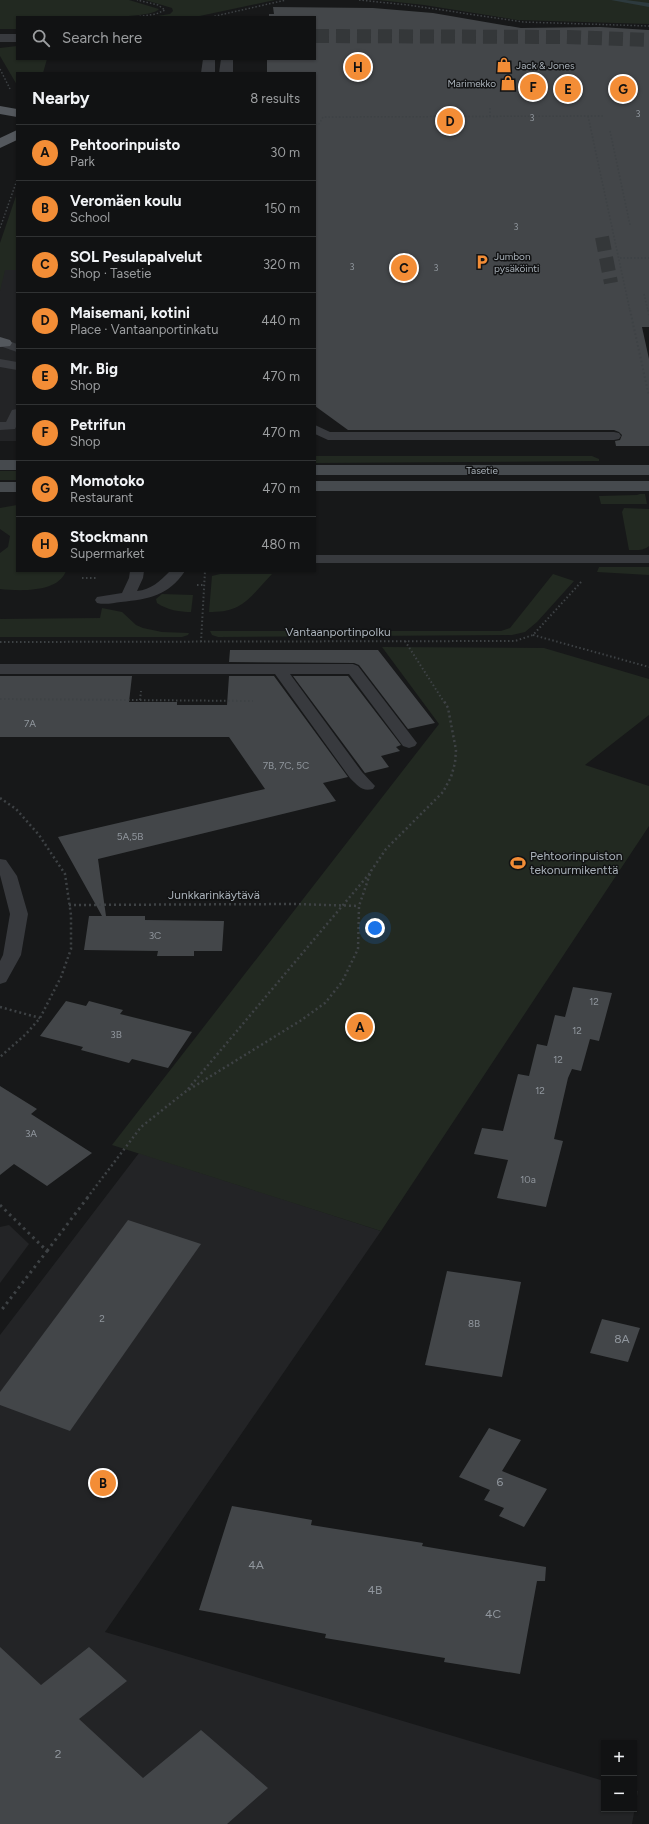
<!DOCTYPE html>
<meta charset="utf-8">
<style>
body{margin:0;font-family:Figtree,sans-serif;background:#1a1b1c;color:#f1f3f6}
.controls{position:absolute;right:12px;bottom:12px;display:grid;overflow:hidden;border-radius:0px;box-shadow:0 1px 3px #0004}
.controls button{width:36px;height:36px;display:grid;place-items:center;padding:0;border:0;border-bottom:1px solid #303233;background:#111213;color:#f1f3f6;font:20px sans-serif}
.you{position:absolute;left:375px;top:928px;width:14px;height:14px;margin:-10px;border:3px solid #fff;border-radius:50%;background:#1a73e8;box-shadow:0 0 0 6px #1a73e833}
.badge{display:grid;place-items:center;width:26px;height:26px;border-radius:50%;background:#f38d36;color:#111;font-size:13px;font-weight:700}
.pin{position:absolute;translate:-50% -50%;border:2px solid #fff;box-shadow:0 1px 4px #0006}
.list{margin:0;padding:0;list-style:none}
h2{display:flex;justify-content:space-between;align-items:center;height:52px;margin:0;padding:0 16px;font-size:17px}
h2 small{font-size:13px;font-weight:400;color:#9c9ea0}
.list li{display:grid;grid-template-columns:26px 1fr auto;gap:12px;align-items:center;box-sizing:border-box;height:56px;padding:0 16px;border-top:1px solid #303233}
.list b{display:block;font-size:15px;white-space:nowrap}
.list p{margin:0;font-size:13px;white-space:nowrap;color:#9c9ea0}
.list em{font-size:13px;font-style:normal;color:#9c9ea0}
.icon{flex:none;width:22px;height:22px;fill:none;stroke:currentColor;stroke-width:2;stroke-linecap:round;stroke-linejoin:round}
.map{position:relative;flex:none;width:649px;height:1824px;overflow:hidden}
.search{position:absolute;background:#111213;box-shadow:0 1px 3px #0004;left:16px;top:16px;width:300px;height:44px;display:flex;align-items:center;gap:10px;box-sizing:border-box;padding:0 14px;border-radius:0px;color:#9c9ea0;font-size:15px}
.panel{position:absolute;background:#111213;box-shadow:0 1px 3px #0004;left:16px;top:72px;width:300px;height:500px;border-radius:0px}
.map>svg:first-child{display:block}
.built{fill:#232426}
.green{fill:#222921}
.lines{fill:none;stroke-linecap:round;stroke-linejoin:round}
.stream{fill:#2d3a3e;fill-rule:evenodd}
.building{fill:#434649}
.street-tunnel{stroke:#343739;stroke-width:14;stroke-dasharray:14 7;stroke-linecap:butt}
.path-far3{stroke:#3e4245;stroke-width:1.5;stroke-dasharray:1.5 2;stroke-linecap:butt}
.path-far2{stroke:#3e4245;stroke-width:2;stroke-dasharray:1.5 2.5;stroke-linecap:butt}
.path-far1{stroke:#3e4245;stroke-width:2.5;stroke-dasharray:2 3;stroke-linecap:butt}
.path{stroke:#3e4245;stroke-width:3;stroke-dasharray:2.5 4;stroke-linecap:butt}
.lane{fill:#383a3e;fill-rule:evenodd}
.street{fill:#383a3e;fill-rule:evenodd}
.secondary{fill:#464a4e;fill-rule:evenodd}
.primary{fill:#54585d;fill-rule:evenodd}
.labels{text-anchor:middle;stroke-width:3;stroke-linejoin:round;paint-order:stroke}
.far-number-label{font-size:9px;fill:#90969d}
.far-poi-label{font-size:10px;fill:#a9b1b9;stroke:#121314;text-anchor:start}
.far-street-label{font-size:10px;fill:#a9b1b9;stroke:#121314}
.number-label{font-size:10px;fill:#90969d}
.street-label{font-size:12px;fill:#a9b1b9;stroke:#121314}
.poi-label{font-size:12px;fill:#a9b1b9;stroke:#121314;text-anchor:start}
.near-number-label{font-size:12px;fill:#90969d}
</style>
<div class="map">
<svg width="649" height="1824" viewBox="0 0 649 1824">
<rect width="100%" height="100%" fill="#171819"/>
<g class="built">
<path d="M17 202V441H0V248Z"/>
<path d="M139 1153 381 1231 105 1632 604 1781V1809H634V1790L638 1791 632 1824H0V1335Z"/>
<path d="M9 1225 29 1244 0 1283V1227Z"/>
</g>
<g class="green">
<path d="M0 0H129L159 9C151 21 37 17 17 17V29H0Z"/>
<path d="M145 0H275L195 17H151L170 14 173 11 172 8Z"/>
<path d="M378 0H649V24L517 20 424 5Z"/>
<path d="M17 46V59H47L43 73H17V85L0 56V48Z"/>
<path d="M17 193V270H5L0 291V243Z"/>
<path d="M315 456H592L599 459V461L315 463Z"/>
<rect x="0" y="471" width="17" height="9"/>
<path d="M640 494H645L647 504H601L599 496 637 495Z"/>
<path d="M17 505V571H66C58 593 19 591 0 589V553L8 547 10 536 0 529V508Z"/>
<path d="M624 508 649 509V546C643 551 637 550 629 550L622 512Z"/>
<path d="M599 567H649V575L597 572Z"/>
<path d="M220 574H272C250 597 243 613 209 612L212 576Z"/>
<path d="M553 574 574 581 537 622 525 632 512 635 218 637 212 635 210 631H501L510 628Z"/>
<path d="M162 594 193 595 191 612C180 612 167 610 157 603L156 599Z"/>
<path d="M102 608 122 612 136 625 143 628 162 632 189 633 188 635 182 637H0V619L100 618Z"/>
<path d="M382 647 544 648 649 679V715L585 765 649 786V826L381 1231 112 1145 439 724Z"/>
</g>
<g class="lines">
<path class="stream" d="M611 0H626L649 3V7Z"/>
</g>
<g class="building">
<path d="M273 7 373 8 433 13 521 28 600 27 649 30V327H642L649 359V446H616L615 441 620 440 622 435 619 432 614 430H348L315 406V73H267V59H315V17H269V14H274Z"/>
<path d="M230 650H378L435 723 408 729 359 665 354 663 229 662Z"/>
<path d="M0 676H132L129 702H177V705H227L229 676H274L348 777 323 783 336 801 98 859 106 916H145V920L224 921 222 951H194V956H157L158 951 84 950 89 916H102L58 837 265 789 229 737H0Z"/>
<path d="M293 676H348L401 745 396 747 400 751 381 756 389 767 365 773Z"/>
<path d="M573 987 612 993 599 1041 590 1039 581 1071 572 1069 568 1078 554 1139 563 1141 546 1207 497 1198 508 1160 474 1154 482 1128 503 1131 518 1074 529 1076 537 1044 547 1046 555 1015 565 1017Z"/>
<path d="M66 1001 86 1006 89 1001 123 1010 120 1014 192 1032 168 1068 132 1059 129 1063 81 1050 83 1047 40 1036Z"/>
<path d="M0 1086 37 1109 31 1114 92 1153 47 1186 14 1164 0 1175Z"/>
<path d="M128 1220 201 1244 70 1431 0 1405V1392Z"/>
<path d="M447 1271 521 1282 502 1377 425 1365Z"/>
<path d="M602 1319 640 1328 628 1362 590 1353Z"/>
<path d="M489 1428 521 1440 502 1471 547 1489 524 1527 499 1516 504 1508 484 1500 490 1490 459 1477Z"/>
<path d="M232 1506 312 1520 311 1525 423 1543 422 1546 546 1567 545 1581H537L520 1674 444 1662 445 1658 325 1638 326 1634 199 1610Z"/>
<path d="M0 1647 41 1685 89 1647 127 1681 79 1719 143 1778 201 1730 268 1788 227 1824H0Z"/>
</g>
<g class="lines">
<g class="street-tunnel">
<path d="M315 36 567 37 649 40"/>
<path d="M602 237 611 283"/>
</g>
<g class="path-far3">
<path d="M359 0 408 5 523 22 649 26"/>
<path d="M136 17 156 14 165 10 158 5 137 0"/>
<path d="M211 17 286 0"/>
<path d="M0 69 10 89"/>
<path d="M490 108V117"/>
<path d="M588 116 630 311"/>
<path d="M315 124H319L323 117 604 116"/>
<path d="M610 131 630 225"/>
<path d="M0 228 17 180"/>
<path d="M620 258H649"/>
<path d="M644 294 648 311"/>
</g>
<g class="path-far2">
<path d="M630 310 649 396"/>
<path d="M648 310 649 315"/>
<path d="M82 578H97"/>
<path d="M197 585H204"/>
<path d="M533 635 649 667"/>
<path d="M405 641 444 702"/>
<path d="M0 642 515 641 533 635 582 581"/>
<path d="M201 642 205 571"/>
<path d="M0 699 253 701"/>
<path d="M140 700 141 691"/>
</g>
<g class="path-far1">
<path d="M0 798 16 809 39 835 65 874 71 915V949L61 977 40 1018 26 1034 0 1057"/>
<path d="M69 905 295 904 359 906"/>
<path d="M0 1007 40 1018"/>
<path d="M188 1089 370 873"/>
<path d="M87 1198 141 1127 185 1092 300 1021 325 1003 342 982 358 949 359 906 371 871 386 849 443 792 451 777 455 763 456 750 448 708 444 701"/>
</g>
<g class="path">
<path d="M0 1205 47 1251 0 1312"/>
<path d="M47 1251 88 1197"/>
</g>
<g class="lane">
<path d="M4 339 17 344V352L0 346V340Z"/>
<path d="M0 359 17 362V370L0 367Z"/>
<path d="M17 409V425L15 429 0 430V422H6L12 410Z"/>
<path d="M315 425 330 432H614L619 433 621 436 619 439 614 440H328L315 434Z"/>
<rect x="315" y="555" width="334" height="8"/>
<path d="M130 571H144L143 578 137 591C151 590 160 581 170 571H185C168 596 149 599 121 602 113 603 105 605 97 603L95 600 97 597 122 593 129 578Z"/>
<path d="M0 664H353L358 666 417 743 415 746 409 748 403 746 349 674H290L362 772 375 786 373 789C362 792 358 786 350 778L275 674H0Z"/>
<path d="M0 859 6 860 17 876 28 914 21 955 6 982 0 984V961L3 955 10 914 0 875Z"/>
</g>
<g class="street">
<rect x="0" y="34" width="17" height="8"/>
<path d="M203 59H215V73H201Z"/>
<path d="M221 59H233V73H219Z"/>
</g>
<g class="secondary">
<rect x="0" y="460" width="17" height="10"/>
<rect x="315" y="465" width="334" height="10"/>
<rect x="315" y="481" width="334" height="10"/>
<rect x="0" y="482" width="17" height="10"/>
</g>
<g class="primary">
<path d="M0 106 17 109V117L0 114Z"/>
<path d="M17 130V140L0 148V138Z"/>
<path d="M0 337 10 340 12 343 10 346 0 347Z"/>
</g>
</g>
<defs>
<g id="shop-bare" transform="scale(1.2)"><path d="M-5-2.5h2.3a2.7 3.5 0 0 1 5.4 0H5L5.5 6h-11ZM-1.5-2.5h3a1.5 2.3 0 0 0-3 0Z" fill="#f38d36" stroke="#121314" stroke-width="2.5" paint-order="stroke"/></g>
<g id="parking-bare" transform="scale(1.2)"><path d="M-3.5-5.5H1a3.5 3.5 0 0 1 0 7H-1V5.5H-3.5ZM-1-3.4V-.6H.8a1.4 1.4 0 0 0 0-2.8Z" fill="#f38d36" stroke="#121314" stroke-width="2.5" paint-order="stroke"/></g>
<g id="stadium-bare" transform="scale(1.2)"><path d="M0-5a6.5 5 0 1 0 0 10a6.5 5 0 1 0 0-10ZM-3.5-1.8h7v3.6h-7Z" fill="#f38d36" stroke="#121314" stroke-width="2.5" paint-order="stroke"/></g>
</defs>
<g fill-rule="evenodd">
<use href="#shop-bare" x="504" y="65"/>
<use href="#shop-bare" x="508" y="83"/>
<use href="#parking-bare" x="482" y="262"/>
<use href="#stadium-bare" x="518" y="863"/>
</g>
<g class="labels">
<g class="far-number-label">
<text x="638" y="117">3</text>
<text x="532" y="121">3</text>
<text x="516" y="230">3</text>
<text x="352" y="270">3</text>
<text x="436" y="271">3</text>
</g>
<g class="far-poi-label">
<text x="516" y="69">Jack &amp; Jones</text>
<text x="496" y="87" text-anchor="end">Marimekko</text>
<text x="494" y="260">Jumbon<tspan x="494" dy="12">pysäköinti</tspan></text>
</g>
<g class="far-street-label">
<text x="482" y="474">Tasetie</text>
</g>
<g class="number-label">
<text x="30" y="727">7A</text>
<text x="286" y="769">7B, 7C, 5C</text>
<text x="130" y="840">5A,5B</text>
<text x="155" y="939">3C</text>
<text x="594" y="1005">12</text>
<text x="577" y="1034">12</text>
<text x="116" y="1038">3B</text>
<text x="558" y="1063">12</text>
<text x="540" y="1094">12</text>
<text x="31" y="1137">3A</text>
<text x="528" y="1183">10a</text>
<text x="102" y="1322">2</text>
<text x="474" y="1327">8B</text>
</g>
<g class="street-label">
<text x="338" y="636">Vantaanportinpolku</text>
<text x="214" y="899">Junkkarinkäytävä</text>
</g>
<g class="poi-label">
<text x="530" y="860">Pehtoorinpuiston<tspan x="530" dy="14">tekonurmikenttä</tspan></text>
</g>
<g class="near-number-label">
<text x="622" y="1343">8A</text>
<text x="500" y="1486">6</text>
<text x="256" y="1569">4A</text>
<text x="375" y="1594">4B</text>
<text x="493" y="1618">4C</text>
<text x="58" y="1758">2</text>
</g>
</g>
</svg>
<div class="controls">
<button>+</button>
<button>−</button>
</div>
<div class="you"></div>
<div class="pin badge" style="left:360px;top:1027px">A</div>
<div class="pin badge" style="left:103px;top:1483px">B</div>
<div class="pin badge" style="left:404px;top:268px">C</div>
<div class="pin badge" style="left:450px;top:121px">D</div>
<div class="pin badge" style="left:568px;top:89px">E</div>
<div class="pin badge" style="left:533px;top:87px">F</div>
<div class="pin badge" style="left:623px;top:89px">G</div>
<div class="pin badge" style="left:358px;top:67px">H</div>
<div class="search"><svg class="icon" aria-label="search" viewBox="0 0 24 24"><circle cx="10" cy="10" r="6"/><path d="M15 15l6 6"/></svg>Search here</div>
<section class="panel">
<h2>Nearby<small>8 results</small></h2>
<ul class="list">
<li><span class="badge">A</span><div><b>Pehtoorinpuisto</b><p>Park</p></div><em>30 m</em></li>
<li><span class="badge">B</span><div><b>Veromäen koulu</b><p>School</p></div><em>150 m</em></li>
<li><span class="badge">C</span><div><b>SOL Pesulapalvelut</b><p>Shop · Tasetie</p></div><em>320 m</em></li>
<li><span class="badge">D</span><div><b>Maisemani, kotini</b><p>Place · Vantaanportinkatu</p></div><em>440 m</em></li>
<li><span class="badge">E</span><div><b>Mr. Big</b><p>Shop</p></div><em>470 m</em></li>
<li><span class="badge">F</span><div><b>Petrifun</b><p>Shop</p></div><em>470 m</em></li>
<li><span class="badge">G</span><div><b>Momotoko</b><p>Restaurant</p></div><em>470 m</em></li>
<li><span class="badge">H</span><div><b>Stockmann</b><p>Supermarket</p></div><em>480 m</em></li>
</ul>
</section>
</div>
